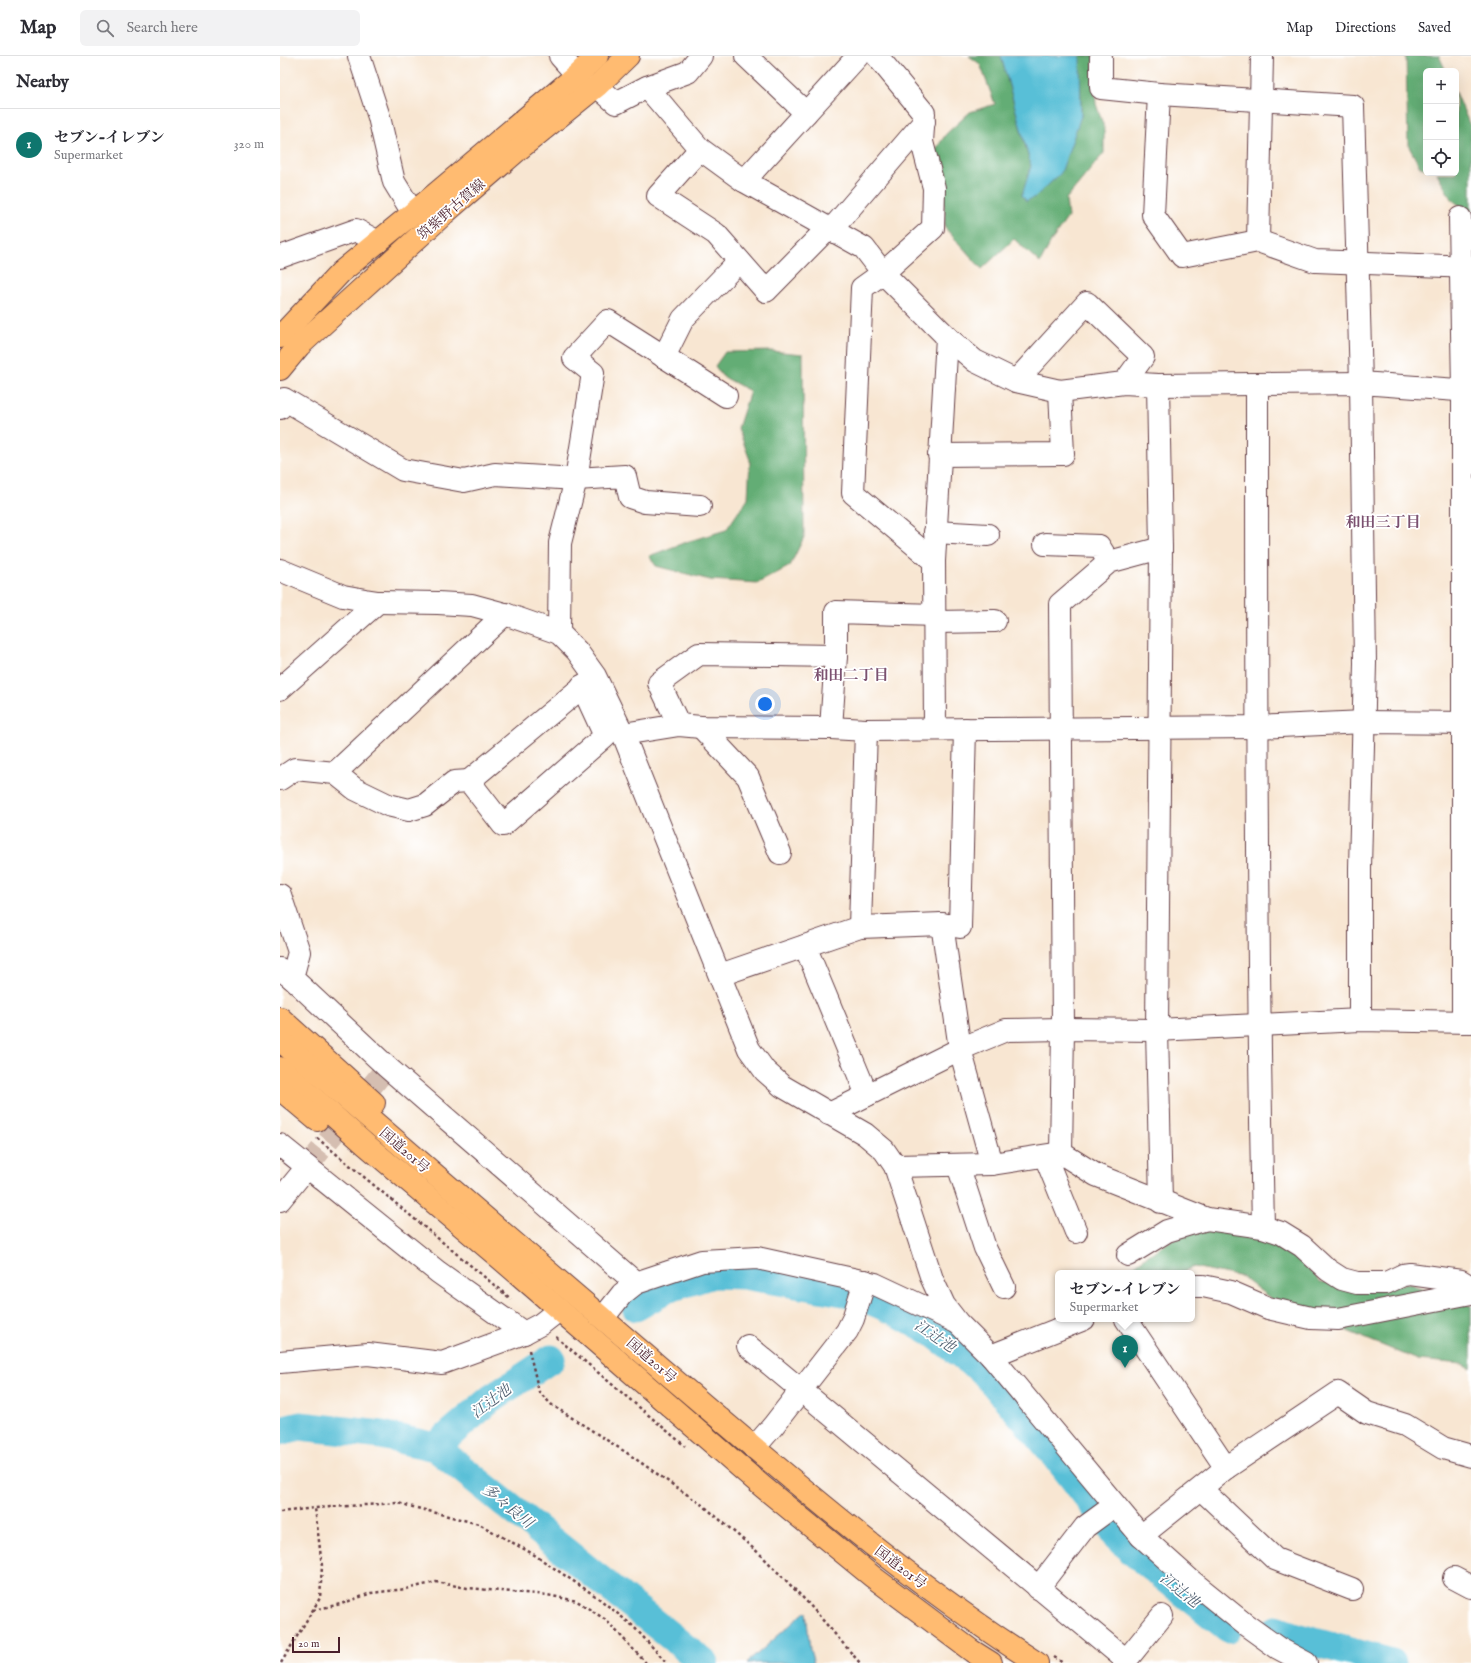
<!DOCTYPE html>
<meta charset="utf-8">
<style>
body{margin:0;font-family:"IM FELL English","Noto Serif JP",serif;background:#f2f2f3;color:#2b2b33}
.controls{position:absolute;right:12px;top:12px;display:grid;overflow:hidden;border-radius:6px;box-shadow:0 4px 16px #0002}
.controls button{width:36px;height:36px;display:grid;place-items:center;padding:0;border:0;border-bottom:1px solid #e1e1e2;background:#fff;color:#2b2b33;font:20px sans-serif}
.scale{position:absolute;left:12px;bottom:10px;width:48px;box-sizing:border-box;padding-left:4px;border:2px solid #4a1f2b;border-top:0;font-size:11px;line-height:14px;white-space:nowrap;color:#4a1f2b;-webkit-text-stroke:3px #fff;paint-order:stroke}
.you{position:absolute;left:485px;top:648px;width:14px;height:14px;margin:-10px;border:3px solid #fff;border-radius:50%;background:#1a73e8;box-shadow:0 0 0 6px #1a73e833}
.badge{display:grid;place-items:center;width:26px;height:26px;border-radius:50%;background:#0f766e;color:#fff;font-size:13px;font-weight:700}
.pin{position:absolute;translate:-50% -33px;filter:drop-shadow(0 1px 2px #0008)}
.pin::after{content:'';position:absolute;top:21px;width:14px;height:12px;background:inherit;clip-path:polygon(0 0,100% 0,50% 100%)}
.popup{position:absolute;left:775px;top:1214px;width:140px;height:52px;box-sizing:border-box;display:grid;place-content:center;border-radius:6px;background:#fff;filter:drop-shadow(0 1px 3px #0005);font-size:13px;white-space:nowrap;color:#7c7c81}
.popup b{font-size:15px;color:#2b2b33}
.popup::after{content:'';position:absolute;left:50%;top:100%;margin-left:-8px;border:8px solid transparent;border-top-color:#fff}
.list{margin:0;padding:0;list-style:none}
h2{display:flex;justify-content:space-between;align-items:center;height:52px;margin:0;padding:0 16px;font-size:17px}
h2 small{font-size:13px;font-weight:400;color:#7c7c81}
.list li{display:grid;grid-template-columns:26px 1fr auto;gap:12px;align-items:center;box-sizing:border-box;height:72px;padding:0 16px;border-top:1px solid #e1e1e2}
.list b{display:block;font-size:15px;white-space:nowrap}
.list p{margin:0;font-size:13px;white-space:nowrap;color:#7c7c81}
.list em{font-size:13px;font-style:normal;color:#7c7c81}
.icon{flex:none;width:22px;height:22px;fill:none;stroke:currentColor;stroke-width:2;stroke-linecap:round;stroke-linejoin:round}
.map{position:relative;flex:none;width:1191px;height:1607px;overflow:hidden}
header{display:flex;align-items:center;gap:24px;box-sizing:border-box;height:56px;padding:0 20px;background:#fff;border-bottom:1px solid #e1e1e2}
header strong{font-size:19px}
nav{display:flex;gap:22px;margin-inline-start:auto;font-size:14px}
.search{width:280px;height:36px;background:#f2f2f3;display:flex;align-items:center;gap:10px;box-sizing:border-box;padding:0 14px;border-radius:6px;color:#7c7c81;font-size:15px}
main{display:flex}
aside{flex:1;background:#fff}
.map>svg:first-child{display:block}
.forest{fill:#63ad75;stroke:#566650}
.water{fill:#59bfd7;stroke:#526f81}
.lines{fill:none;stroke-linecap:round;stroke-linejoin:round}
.river{stroke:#59bfd7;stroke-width:29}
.minor-tunnel{stroke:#d5beb1;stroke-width:22;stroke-dasharray:22 11;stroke-linecap:butt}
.minor-casing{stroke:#643d44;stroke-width:24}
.major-casing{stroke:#643d44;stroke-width:24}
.highway-casing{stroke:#643d44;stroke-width:24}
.path{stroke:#643d44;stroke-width:2.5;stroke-dasharray:3 3;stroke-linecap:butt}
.minor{stroke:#fff;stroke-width:22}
.major{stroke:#ffbb71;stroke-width:22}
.highway{stroke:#ffbb71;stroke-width:22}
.labels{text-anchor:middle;stroke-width:3.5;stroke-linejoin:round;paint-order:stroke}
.street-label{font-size:14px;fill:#4a1f2b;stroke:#fff}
.neighbourhood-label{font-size:15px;font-weight:bold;fill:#7b5170;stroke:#fff}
.water-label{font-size:15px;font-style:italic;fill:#505f70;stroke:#fff}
</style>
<header>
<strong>Map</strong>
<div class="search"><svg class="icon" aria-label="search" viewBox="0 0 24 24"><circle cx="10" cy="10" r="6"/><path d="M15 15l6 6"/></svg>Search here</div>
<nav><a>Map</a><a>Directions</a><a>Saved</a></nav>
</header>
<main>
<aside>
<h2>Nearby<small></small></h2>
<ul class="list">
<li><span class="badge">1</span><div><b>セブン-イレブン</b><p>Supermarket</p></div><em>320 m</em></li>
</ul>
</aside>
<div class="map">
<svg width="1191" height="1607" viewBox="0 0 1191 1607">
<rect width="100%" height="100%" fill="#fff"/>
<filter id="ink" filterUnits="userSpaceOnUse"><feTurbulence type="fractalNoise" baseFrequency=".025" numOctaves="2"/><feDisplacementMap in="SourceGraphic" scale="8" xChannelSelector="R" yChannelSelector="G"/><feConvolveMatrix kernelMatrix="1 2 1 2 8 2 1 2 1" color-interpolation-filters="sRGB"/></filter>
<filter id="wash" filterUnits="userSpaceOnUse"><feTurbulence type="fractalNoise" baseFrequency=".012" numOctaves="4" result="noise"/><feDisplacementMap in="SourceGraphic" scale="16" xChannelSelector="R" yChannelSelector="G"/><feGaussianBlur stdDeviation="0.9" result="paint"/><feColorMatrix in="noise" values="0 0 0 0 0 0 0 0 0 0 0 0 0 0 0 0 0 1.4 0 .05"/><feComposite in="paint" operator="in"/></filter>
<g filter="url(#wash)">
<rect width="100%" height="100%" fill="#f8e6d2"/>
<g class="forest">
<path d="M689 0H721L751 110 742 139 801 60 800 0H815L813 7 816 48 824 71V97L786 143 788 161 772 184 760 207 734 183 702 213 665 172 663 128 654 96 666 78 690 56 715 48 700 8Z"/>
<path d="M1126 0H1159L1166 15H1146V113L1140 111 1128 89Z"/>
<path d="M1176 36 1191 72V158L1171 143 1157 117H1176Z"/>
<path d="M491 295 523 298 524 481 510 510 478 527 430 524 376 510 369 500 406 486 446 474 468 442 470 404 458 372 470 335 442 320 435 310 445 296Z"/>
<path d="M923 1171 971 1173 1010 1193 1041 1226 1086 1230 1130 1228 1191 1250V1312L1182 1308 1138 1304 994 1245 962 1221 914 1211 899 1217H843L886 1187Z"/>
</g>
<g class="water">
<path d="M721 0H800L801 60 781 117 755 141 746 145 742 139 751 110Z"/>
<path d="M526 1555 530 1594 534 1607H467Z"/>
</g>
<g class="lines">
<g class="river">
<path d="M390 1232 433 1218 463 1219 575 1238 615 1255 651 1275 704 1316 776 1400 842 1486"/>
<path d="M356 1251 379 1238"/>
<path d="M0 1375 20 1370 102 1379 155 1391 424 1607"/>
<path d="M155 1391 212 1342 271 1303"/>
<path d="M853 1496 948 1572"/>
<path d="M996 1574 1016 1581 1112 1607"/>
</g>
</g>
</g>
<g filter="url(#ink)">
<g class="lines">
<path class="minor-tunnel" d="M27 1111 107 1011"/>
<g class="minor-casing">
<g id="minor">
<path d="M79 0 99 61 114 126 133 157"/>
<path d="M280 0 297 19"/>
<path d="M466 0 526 57"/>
<path d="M597 0 644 57 642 86 654 132 653 172 603 217 582 232 573 437 654 505"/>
<path d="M821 1V32L879 38 1073 50 1081 327 1085 607 1080 812V964"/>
<path d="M317 30 336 47 367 31 408 16 421 0"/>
<path d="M367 31 420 93 464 125 584 192 603 217 667 281 695 305 736 325 780 335 844 327 878 329 1081 327 1191 335"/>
<path d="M879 38 873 159 902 200 978 185 1035 205 1191 211"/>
<path d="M420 93 378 140 436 178 486 235 548 172"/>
<path d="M464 125 578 0"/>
<path d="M1180 162 1183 333V966"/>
<path d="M551 174 644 66"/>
<path d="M978 185 982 0"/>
<path d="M0 201 76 174 98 186"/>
<path d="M384 301 403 263 459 205"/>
<path d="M736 325 807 247 863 301 844 327"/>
<path d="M977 328C977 609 977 890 983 1171"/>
<path d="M878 329 881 492 877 974 881 1146"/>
<path d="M0 352 4 343 123 414 184 425 215 418 296 423 345 420 350 441 365 446 420 450"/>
<path d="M659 399 783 398 780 335"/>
<path d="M655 476 708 479"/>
<path d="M765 488 819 490 829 506"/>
<path d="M0 514 63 540 85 544 98 546 158 547 192 549 225 558 279 577 297 595 315 620 343 678 469 993 485 1015 502 1030 585 1078 604 1094 615 1110 652 1223 664 1249 678 1267 711 1300 861 1480 909 1523 966 1569 998 1592 1026 1607"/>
<path d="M656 566 715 565"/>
<path d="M279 577 280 487 296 423 313 317 294 302 328 265 446 340"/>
<path d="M0 633 98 546"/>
<path d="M399 669 379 627 419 598 556 600"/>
<path d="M421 671 468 721 500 797"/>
<path d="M551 672 556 600V556L655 559"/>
<path d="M655 672 654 505 667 281"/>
<path d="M343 678 399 669 421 671 551 672 586 674 977 671 1084 666 1191 667"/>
<path d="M55 717 225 558"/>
<path d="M0 723 15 713 55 717 75 733 108 749 129 754 145 749 174 726 189 725 223 769 325 680 302 630"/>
<path d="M189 725 313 622"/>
<path d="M0 839 19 896 12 922"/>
<path d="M662 868 680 993 712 1108"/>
<path d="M580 871 586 674"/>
<path d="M525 890 587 1039"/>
<path d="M0 913 12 922 107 1011 356 1227"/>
<path d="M440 919 580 871 662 868 680 871 685 673"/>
<path d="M549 1058 680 993 726 974 783 973 877 974 1080 964 1191 966"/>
<path d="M0 1089 158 1216 244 1277"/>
<path d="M781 1097 783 973 780 548 829 506 881 492"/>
<path d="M765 1100 796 1176"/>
<path d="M678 1109 705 1192 724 1231"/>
<path d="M615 1110 712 1108 781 1097 816 1119 927 1163 983 1171 1001 1177 1022 1190 1048 1214 1062 1223 1077 1227H1106L1123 1219 1130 1218 1181 1225 1191 1231"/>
<path d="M0 1144 27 1111"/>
<path d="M848 1199 887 1175 927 1163"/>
<path d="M912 1230H923L951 1236 988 1252 1031 1262 1058 1263 1191 1237"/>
<path d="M323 1262 342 1238 356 1227 422 1205 477 1202 595 1228 676 1266"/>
<path d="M846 1263 946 1412"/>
<path d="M468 1290 846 1604"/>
<path d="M711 1300 804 1263"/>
<path d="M0 1306 88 1298 162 1307 244 1277 261 1268 279 1254"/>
<path d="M474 1392 493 1370 567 1275 573 1263 585 1225"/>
<path d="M921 1433 995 1503 1072 1533"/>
<path d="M861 1480 946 1412 1058 1337 1087 1357 1125 1369 1163 1392 1191 1400"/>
<path d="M1174 1522 1191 1531"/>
<path d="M758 1532 805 1471 835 1449"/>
<path d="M844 1607 882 1560"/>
</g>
</g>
<g class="major-casing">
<g id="major">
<path d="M0 281 61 216 133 157 297 19 317 0"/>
<path d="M0 313 19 290 165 157 238 94 317 30 348 0"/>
</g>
</g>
<g class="highway-casing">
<g id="highway">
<path d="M0 962 94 1047"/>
<path d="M0 984C125 1094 251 1201 377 1309 500 1414 621 1520 757 1607"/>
<path d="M0 1012 85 1088 221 1203 483 1431 593 1521 692 1595 711 1607"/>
<path d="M0 1033 37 1064"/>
</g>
</g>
<g class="path">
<path d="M37 1082 231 1243"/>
<path d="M276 1281 405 1390"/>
<path d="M249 1294 259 1336 272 1349 347 1397 425 1451 481 1499 528 1547 580 1607"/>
<path d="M0 1456 35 1452 118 1447 199 1468 253 1498 317 1541 353 1570 387 1607"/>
<path d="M33 1554 61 1548 91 1537 126 1533 156 1526 187 1532 267 1539 297 1545 326 1564 366 1607"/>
<path d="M774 1601 783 1607"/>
<path d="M1 1607 40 1542 42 1510 35 1452"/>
</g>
<use href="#minor" class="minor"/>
<use href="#major" class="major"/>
<use href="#highway" class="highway"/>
</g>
</g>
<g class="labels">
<g class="street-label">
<text transform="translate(171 153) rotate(-41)" y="5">筑紫野古賀線</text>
<text transform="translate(125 1094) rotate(41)" y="5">国道201号</text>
<text transform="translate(372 1304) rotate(41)" y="5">国道201号</text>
<text transform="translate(621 1511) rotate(37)" y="5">国道201号</text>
</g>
<g class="neighbourhood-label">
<text x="1103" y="471">和田三丁目</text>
<text x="571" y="624">和田二丁目</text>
</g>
<g class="water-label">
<text transform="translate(655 1280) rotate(34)" y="5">江辻池</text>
<text transform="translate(211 1345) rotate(-37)" y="5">江辻池</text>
<text transform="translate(228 1450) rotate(39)" y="5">多々良川</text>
<text transform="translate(900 1534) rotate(39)" y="5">江辻池</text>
</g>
</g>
</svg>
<div class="controls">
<button>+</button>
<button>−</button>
<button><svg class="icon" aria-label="locate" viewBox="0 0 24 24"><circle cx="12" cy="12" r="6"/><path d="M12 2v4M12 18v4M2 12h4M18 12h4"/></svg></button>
</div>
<div class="scale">20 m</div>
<div class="you"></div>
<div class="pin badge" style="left:845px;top:1312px">1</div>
<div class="popup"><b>セブン-イレブン</b>Supermarket</div>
</div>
</main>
